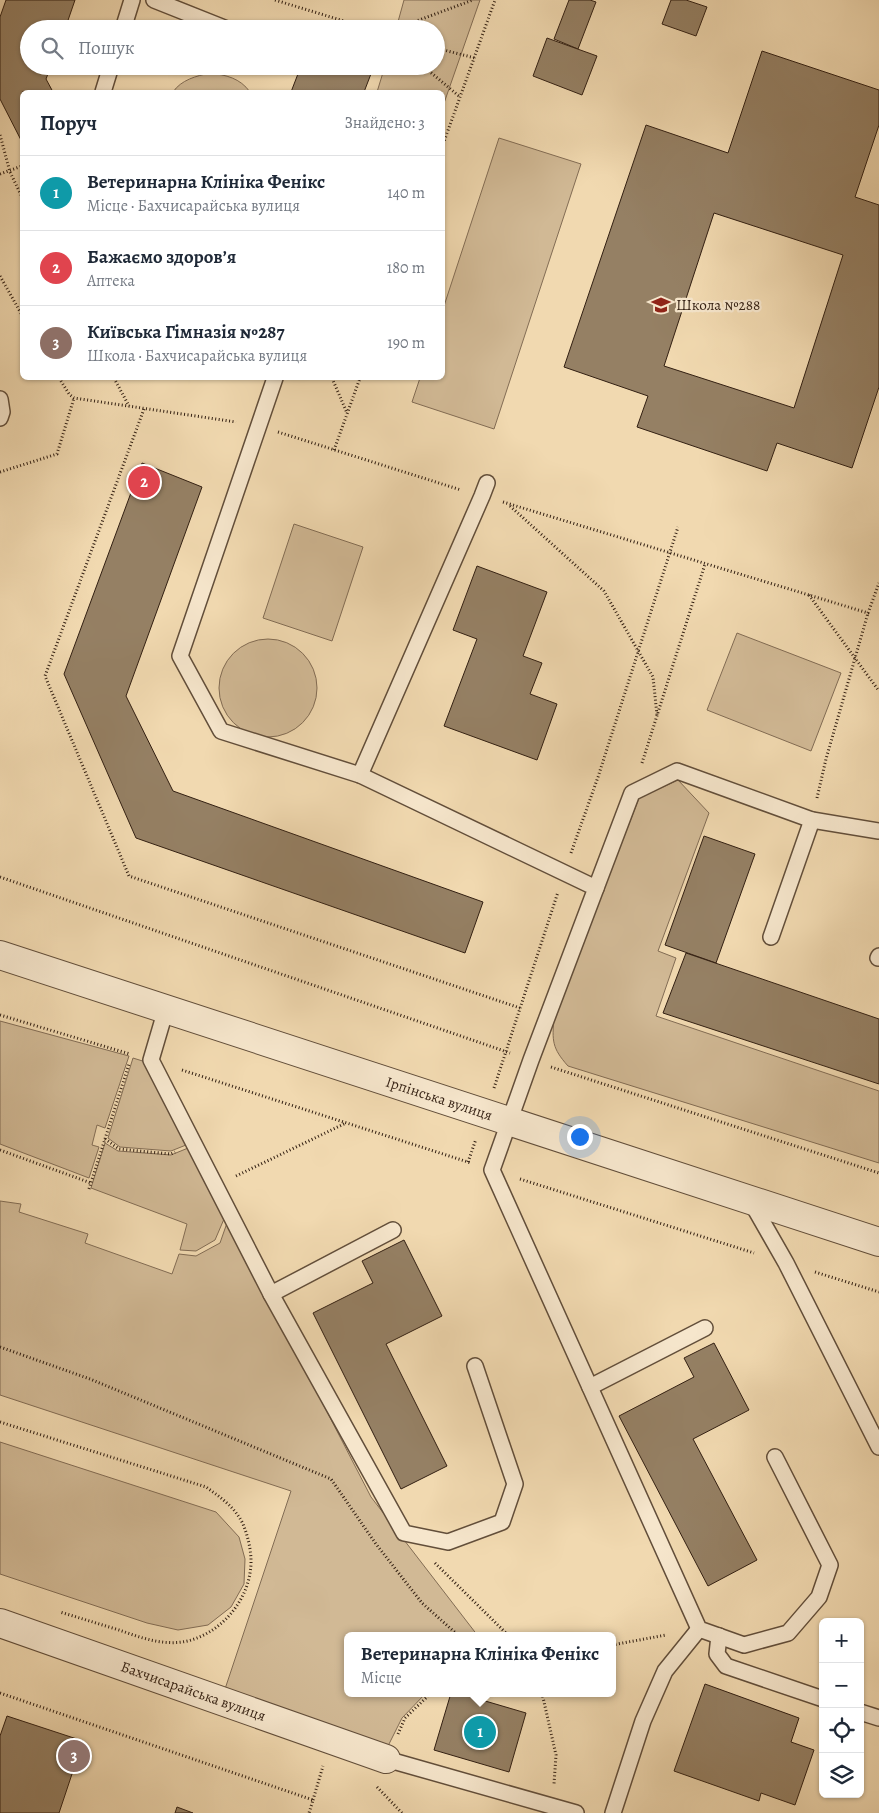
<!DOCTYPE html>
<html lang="uk">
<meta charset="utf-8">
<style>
body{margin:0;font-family:Alegreya,serif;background:#f6f6f7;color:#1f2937}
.controls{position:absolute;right:15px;bottom:15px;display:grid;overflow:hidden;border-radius:8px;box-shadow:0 1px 4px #0004}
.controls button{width:45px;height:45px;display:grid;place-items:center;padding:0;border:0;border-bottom:1px solid #e0e1e3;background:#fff;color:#1f2937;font:25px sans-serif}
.you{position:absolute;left:579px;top:1136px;width:18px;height:18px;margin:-12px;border:4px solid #fff;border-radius:50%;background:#1a73e8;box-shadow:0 0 0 8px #1a73e833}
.badge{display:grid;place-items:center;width:32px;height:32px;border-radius:50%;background:#b45309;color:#fff;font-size:16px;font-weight:700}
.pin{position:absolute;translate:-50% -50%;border:2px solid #fff;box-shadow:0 1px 5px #0006}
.popup{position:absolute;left:344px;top:1632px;width:272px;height:65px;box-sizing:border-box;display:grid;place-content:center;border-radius:8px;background:#fff;filter:drop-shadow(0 1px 4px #0005);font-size:16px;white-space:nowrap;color:#747a83}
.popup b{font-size:19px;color:#1f2937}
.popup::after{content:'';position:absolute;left:50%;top:100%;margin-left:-10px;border:10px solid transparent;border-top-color:#fff}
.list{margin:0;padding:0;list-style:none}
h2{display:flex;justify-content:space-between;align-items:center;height:65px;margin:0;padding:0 20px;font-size:21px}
h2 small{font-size:16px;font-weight:400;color:#747a83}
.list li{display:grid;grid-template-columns:32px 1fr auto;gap:15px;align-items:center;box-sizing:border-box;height:75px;padding:0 20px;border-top:1px solid #e0e1e3}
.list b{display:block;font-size:19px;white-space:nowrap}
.list p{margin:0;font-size:16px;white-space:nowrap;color:#747a83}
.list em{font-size:16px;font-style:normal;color:#747a83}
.icon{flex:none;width:28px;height:28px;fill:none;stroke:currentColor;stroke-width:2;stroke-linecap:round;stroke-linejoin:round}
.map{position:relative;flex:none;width:879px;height:1813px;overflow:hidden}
.search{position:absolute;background:#fff;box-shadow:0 1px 4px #0004;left:20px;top:20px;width:425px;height:55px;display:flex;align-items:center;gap:12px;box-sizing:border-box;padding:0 18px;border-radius:28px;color:#747a83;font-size:19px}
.panel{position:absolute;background:#fff;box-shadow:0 1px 4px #0004;left:20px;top:90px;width:425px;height:290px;border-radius:8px}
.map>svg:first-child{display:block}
.green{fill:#d1b995;stroke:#826c54}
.building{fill:#958064;stroke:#321f12;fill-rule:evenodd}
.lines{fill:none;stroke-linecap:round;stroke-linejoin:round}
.service-casing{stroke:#624e3a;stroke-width:18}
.minor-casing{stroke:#624e3a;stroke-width:30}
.tertiary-casing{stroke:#624e3a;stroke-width:30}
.path{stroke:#321f12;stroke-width:3;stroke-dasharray:1 2.5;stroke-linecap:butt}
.service{stroke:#f6e6cc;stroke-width:15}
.minor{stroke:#f6e6cc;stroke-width:28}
.tertiary{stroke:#f6e6cc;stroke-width:28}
.labels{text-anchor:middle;stroke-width:4.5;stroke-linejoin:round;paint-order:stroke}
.poi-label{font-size:15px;fill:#321f12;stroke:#f6e6cc;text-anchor:start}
.street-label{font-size:15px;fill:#321f12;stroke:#f6e6cc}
</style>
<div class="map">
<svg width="879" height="1813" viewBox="0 0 879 1813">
<rect width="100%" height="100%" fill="#f1d9b0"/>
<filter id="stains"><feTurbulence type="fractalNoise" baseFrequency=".004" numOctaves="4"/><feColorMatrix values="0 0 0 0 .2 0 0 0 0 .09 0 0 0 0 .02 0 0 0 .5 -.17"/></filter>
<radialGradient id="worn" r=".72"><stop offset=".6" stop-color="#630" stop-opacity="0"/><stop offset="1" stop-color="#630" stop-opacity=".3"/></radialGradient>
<g class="green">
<path d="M404 0H480L443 106 442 92H377L385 66H436V29H396Z"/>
<path d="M210 73C226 75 240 78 250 92H173C181 80 196 76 210 73Z"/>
<path d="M499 138 581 164 494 429 412 402 420 378H442L443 309Z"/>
<path d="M294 524 363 547 332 641 263 618Z"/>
<path d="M737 633 841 673 811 751 707 710Z"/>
<circle cx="268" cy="688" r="49"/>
<path d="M678 780 709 813 658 951 676 958 656 1016 879 1091V1163L568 1066C552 1048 552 1041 554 1017L639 798Z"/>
<path d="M0 1021 129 1056 105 1128 97 1125 92 1145 99 1147 89 1178 0 1144Z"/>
<path d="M133 1058 149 1063 191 1143 171 1151 120 1147 108 1138Z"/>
<path d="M105 1143 118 1151 171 1155 193 1146 227 1212 215 1240 196 1251 180 1250 187 1224 91 1188Z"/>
<path d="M0 1201 21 1204 19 1212 88 1234 85 1243 172 1274 179 1254 196 1256 220 1243 228 1220 371 1497 478 1636H348V1693H426L402 1718 384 1754 222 1698 291 1491 0 1395Z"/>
<path d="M0 1442 216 1512 239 1537 245 1559 244 1584 231 1607 208 1625 178 1630 147 1623 0 1574Z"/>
</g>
<g class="building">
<path d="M6 0H75L65 29H29V66H51L46 79 53 92H22V142L0 99V17Z"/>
<path d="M569 0H590L596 2 578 49 554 39Z"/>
<path d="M671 0H686L707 7 696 36 662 24Z"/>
<path d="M547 38 597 56 582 95 533 76Z"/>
<path d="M762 51 879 90V125L855 197 879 205V387L852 468 777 443 767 471 637 427 648 396 564 367 646 125 728 153ZM714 213 843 255 794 408 664 366Z"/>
<path d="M301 66H374L364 92H291Z"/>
<path d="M142 463 202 487 126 696 173 791 483 902 465 953 136 838 64 674Z"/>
<path d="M477 566 547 592 523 656 542 663 530 694 557 704 537 760 444 726 477 639 453 630Z"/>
<path d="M704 836 755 854 716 963 665 945Z"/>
<path d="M686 953 879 1019V1084L663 1013Z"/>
<path d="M404 1240 442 1316 386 1344 447 1466 401 1489 313 1313 373 1283 362 1261Z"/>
<path d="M714 1343 749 1410 693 1439 757 1560 708 1586 619 1416 694 1377 684 1358Z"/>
<path d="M705 1684 799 1718 791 1742 814 1750 795 1805 761 1793 759 1801 674 1771Z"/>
<path d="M451 1693H458L526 1713 509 1772 434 1750Z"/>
<path d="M7 1716 83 1741 59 1813H0V1736Z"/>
<path d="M177 1807 193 1813H175Z"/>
</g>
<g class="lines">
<g class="service-casing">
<g id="service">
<path d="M154 0 227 29"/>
<path d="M123 29 132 0"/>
<path d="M103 92 111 66"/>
<path d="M275 378 180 656 221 731 360 775 596 888 531 1060 492 1170 699 1629 744 1645 788 1633 819 1597 830 1565 775 1457"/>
<path d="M0 399 2 412 0 418"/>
<path d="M360 775 482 496 487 483"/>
<path d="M596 888 632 793 677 771 812 820 879 831"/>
<path d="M771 937 812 820"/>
<path d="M878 958 879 956"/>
<path d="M166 1009 151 1060 271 1294 404 1533 448 1542 502 1522 515 1484 475 1366"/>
<path d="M750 1200 786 1263 879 1447"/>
<path d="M271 1294 393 1230"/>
<path d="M590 1387 705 1328"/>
<path d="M719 1636 717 1654 726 1666 823 1699"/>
<path d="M860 1712 879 1718"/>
<path d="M386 1759 576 1813"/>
<path d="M613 1813 643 1721 665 1671 699 1629"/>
</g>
</g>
<g class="minor-casing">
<g id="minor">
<path id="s1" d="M0 1623 386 1759"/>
</g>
</g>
<g class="tertiary-casing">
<g id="tertiary">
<path id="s2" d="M0 955 879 1242"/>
</g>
</g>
<g class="path">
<path d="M275 0 370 29"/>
<path d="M395 29 473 0"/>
<path d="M436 48 475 58"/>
<path d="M423 66 460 97"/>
<path d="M0 135 10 172 22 197"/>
<path d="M442 147 495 0"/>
<path d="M0 174 22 166"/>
<path d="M0 276 22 315"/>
<path d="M59 378 69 394 74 398 236 422"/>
<path d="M114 378 129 406"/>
<path d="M332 378 347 413"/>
<path d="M144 409 45 676 129 876 520 1008"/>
<path d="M278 432 461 490"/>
<path d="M334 450 360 378"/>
<path d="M0 472 57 454 74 398"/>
<path d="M503 502 868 613 879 583"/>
<path d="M510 506 604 591 653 677 657 715"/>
<path d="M809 595 879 691"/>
<path d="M642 763 705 564"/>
<path d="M817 798 826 759 868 613"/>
<path d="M571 853 598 777 678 527"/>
<path d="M0 877 510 1053"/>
<path d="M0 1015 130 1054"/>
<path d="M551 1067 879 1173"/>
<path d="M182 1070 471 1163"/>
<path d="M494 1088 558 892"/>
<path d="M105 1139 119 1149 171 1154 175 1152"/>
<path d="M0 1150 91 1183"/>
<path d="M468 1162 476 1139"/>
<path d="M236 1176 346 1123"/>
<path d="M520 1179 754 1253"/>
<path d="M89 1189 129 1064"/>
<path d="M815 1272 879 1292"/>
<path d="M0 1347 90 1379 331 1479 376 1544 422 1603 459 1636"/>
<path d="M0 1422 206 1487C220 1497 235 1507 243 1524 249 1539 253 1557 250 1573 245 1606 216 1637 182 1642 160 1645 139 1637 119 1630 99 1624 80 1618 60 1612"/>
<path d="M435 1563 509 1636"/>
<path d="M612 1645 666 1635"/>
<path d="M0 1693 313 1800 309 1813"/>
<path d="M542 1693 556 1755 554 1784"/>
<path d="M398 1734 405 1718 431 1693"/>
<path d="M377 1787 402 1813"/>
<path d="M313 1800 323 1766"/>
</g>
<use href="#service" class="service"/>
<use href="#minor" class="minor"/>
<use href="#tertiary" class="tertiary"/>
</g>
<defs>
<g id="school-bare" transform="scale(1.5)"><path d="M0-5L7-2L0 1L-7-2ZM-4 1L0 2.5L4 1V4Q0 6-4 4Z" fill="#8f2418" stroke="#f6e6cc" stroke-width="2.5" paint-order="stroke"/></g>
</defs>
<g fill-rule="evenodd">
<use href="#school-bare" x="661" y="305"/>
</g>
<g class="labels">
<g class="poi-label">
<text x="676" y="310">Школа №288</text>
</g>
<g class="street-label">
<text dy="5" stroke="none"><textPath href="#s2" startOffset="462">Ірпінська вулиця</textPath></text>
<text dy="5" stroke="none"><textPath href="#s1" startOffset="205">Бахчисарайська вулиця</textPath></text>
</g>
</g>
<rect width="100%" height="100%" filter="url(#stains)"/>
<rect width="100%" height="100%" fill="url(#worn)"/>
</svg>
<div class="controls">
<button>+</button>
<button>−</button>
<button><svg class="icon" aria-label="locate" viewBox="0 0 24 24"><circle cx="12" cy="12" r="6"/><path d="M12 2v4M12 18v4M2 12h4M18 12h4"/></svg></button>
<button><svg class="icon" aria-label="layers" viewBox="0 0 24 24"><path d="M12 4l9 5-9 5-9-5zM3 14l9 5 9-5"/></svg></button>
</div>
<div class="you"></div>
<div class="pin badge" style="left:480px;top:1732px;background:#0f9aa8">1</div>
<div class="popup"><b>Ветеринарна Клініка Фенікс</b>Місце</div>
<div class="pin badge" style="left:144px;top:482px;background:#e0444e">2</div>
<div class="pin badge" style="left:74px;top:1756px;background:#8d6e63">3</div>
<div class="search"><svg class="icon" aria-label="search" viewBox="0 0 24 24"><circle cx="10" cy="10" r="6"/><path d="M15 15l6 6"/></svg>Пошук</div>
<section class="panel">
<h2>Поруч<small>Знайдено: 3</small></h2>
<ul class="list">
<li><span class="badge" style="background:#0f9aa8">1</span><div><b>Ветеринарна Клініка Фенікс</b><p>Місце · Бахчисарайська вулиця</p></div><em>140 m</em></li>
<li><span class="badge" style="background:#e0444e">2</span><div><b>Бажаємо здоровʼя</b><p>Аптека</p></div><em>180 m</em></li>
<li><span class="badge" style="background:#8d6e63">3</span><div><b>Київська Гімназія №287</b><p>Школа · Бахчисарайська вулиця</p></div><em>190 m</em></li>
</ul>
</section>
</div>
